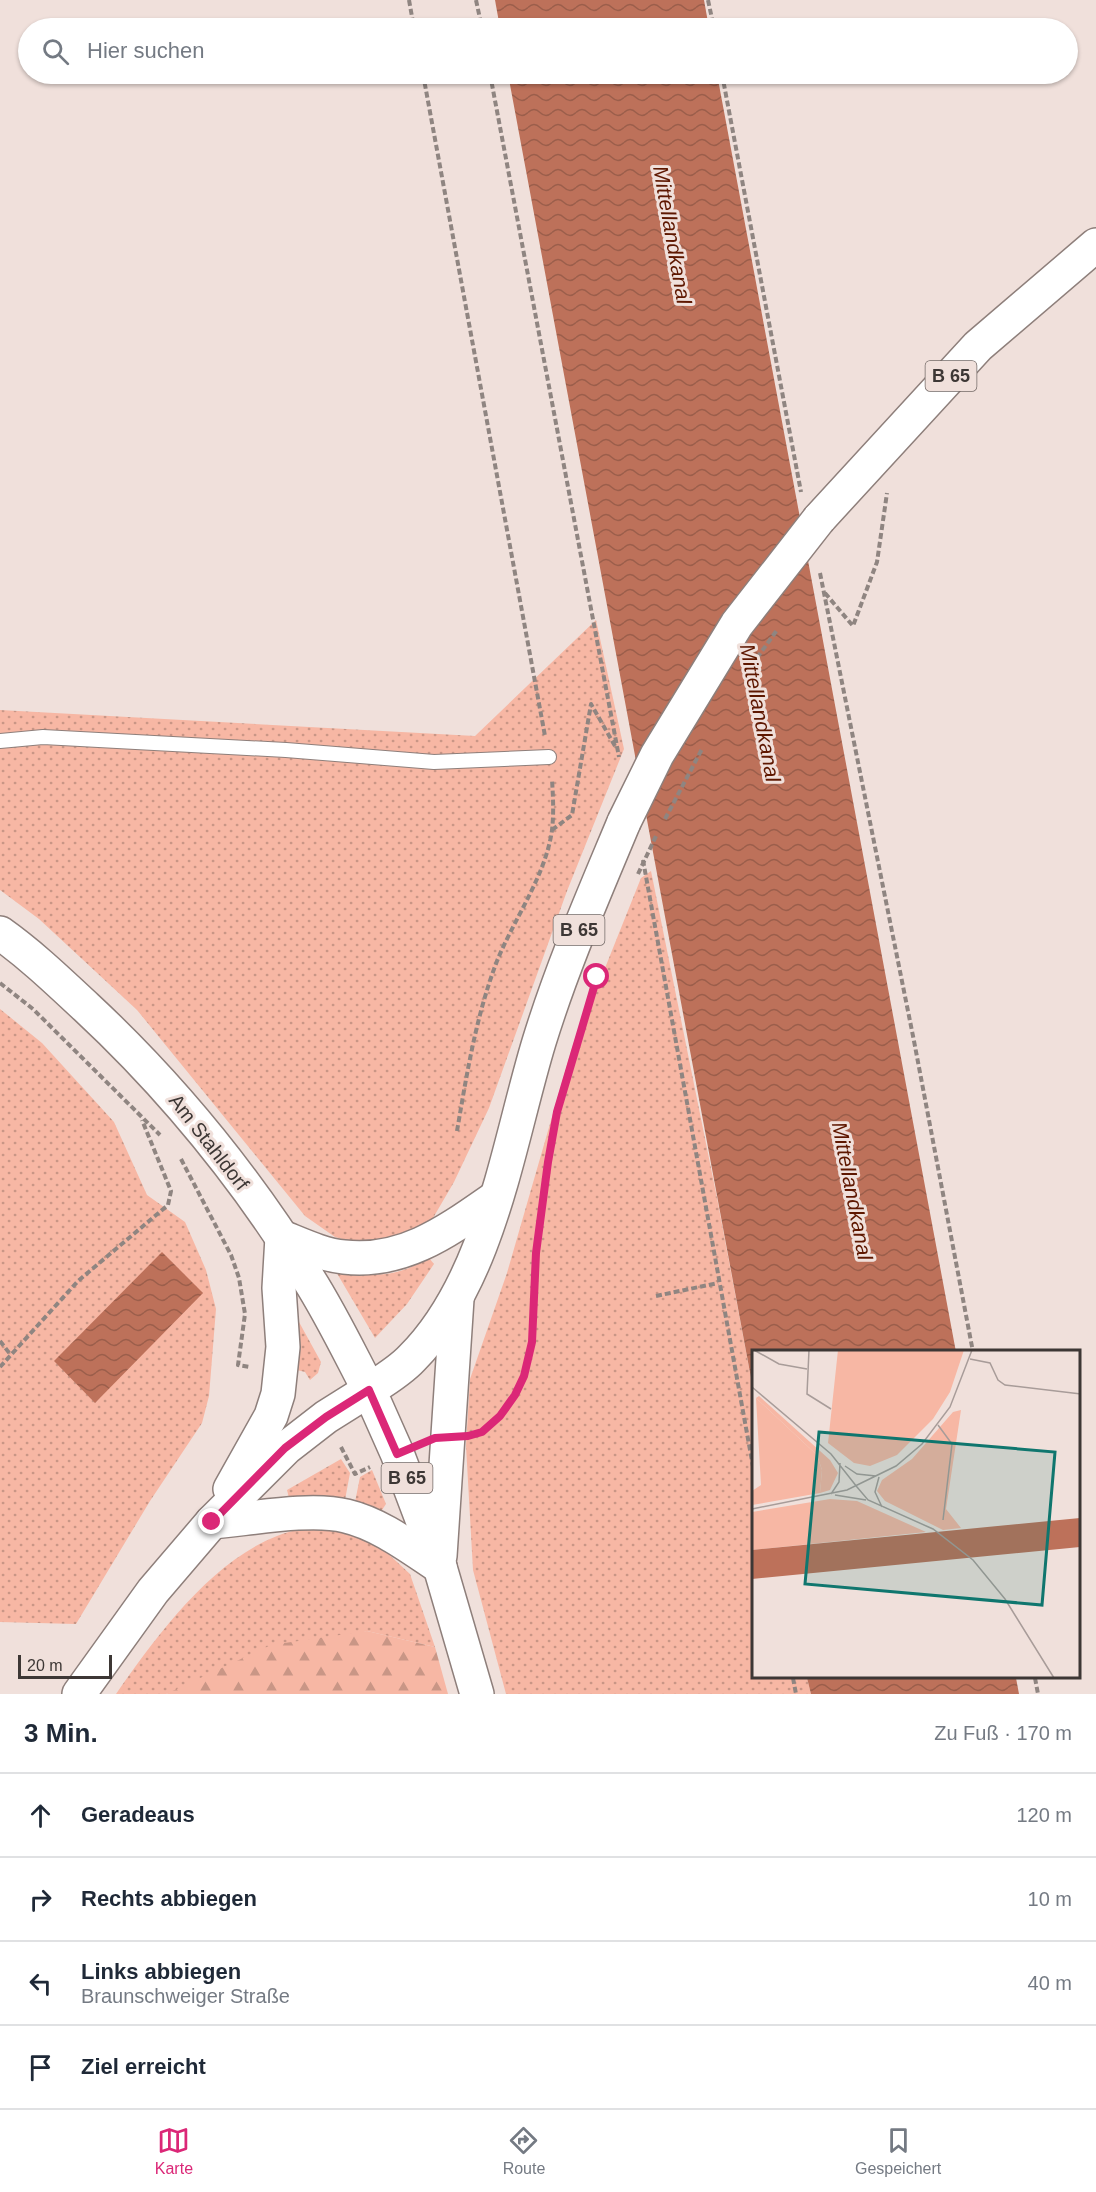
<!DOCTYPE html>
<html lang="de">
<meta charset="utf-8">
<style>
body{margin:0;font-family:Helvetica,sans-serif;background:#f6f6f7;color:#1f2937}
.scale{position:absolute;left:18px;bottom:15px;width:94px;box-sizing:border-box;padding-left:6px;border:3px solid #3d3735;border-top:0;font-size:16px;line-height:21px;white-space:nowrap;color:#3d3735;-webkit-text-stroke:4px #f0e0db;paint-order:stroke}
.stop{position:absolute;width:18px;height:18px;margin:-14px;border:4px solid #db2777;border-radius:50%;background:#fff}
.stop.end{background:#db2777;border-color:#fff;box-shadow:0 2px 6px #0008}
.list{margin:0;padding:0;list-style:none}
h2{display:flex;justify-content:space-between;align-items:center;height:78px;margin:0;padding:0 24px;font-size:26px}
h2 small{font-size:20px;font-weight:400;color:#747a83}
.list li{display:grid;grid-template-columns:39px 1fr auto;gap:18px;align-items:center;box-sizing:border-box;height:84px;padding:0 24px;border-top:2px solid #e0e1e3}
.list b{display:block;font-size:22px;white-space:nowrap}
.list p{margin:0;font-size:20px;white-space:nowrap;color:#747a83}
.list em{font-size:20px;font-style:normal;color:#747a83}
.icon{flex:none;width:33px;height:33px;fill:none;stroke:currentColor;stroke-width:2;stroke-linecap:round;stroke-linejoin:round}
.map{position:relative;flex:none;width:1096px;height:1694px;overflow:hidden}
.search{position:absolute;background:#fff;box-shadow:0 2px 4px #0004;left:18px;right:18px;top:18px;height:66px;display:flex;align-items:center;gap:15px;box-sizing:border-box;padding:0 21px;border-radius:33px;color:#747a83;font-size:22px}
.sheet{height:414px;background:#fff}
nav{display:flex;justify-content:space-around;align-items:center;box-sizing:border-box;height:84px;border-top:2px solid #e0e1e3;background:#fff;font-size:16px;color:#747a83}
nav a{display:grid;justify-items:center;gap:3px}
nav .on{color:#db2777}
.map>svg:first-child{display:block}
.grass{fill:url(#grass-dots)}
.forest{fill:url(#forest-firs)}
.water{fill:url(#water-waves)}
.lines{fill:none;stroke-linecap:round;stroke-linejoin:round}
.service-casing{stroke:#8e7f7b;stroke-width:16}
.tertiary-casing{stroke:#8e7f7b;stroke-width:36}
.secondary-casing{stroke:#8e7f7b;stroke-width:36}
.primary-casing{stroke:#8e7f7b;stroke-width:36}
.path{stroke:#8f8581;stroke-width:4;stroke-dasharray:6 3;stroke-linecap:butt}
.service{stroke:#fff;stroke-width:14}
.tertiary{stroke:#fff;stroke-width:33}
.secondary{stroke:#fff;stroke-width:33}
.primary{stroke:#fff;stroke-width:33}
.primary-bridge-casing{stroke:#8e7f7b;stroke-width:36;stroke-linecap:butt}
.path-bridge{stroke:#8f8581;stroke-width:4;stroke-dasharray:6 3;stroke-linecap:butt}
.primary-bridge{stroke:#fff;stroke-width:33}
.route{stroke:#db2777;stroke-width:8}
.labels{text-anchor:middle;stroke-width:6;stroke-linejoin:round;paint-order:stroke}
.shield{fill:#f0e0db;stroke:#736a67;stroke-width:1.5}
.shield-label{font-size:18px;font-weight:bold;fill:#3d3735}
.street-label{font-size:20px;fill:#3d3735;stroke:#f0e0db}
.water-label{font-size:21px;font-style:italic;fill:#5e1700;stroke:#f0e0db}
.inset-road{fill:none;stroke:#a89c99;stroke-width:1.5}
.view{fill:#0f766e;fill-opacity:0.15;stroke:#0f766e;stroke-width:3}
.inset-edge{fill:none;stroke:#3d3735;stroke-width:3}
</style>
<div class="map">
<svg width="1096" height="1694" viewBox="0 0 1096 1694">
<defs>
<pattern id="grass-dots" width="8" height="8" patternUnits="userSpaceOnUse" patternTransform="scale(1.5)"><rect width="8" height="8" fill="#f7b7a4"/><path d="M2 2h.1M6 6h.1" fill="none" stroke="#c99686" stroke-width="1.8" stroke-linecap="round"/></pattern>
<pattern id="forest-firs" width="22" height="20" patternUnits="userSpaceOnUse" patternTransform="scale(1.5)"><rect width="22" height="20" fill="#f7b7a4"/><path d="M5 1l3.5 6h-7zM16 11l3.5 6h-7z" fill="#c99686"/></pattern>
<pattern id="water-waves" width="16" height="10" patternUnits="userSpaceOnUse" patternTransform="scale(1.5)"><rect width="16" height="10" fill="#bd715a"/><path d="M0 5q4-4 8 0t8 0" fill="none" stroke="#9b5e4b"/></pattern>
</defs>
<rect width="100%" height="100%" fill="#f0e0db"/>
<g class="grass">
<path d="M596 620 624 749 567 891 489 1108 454 1182 433 1218 416 1230 388 1242H352L335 1237 305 1216 137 1010 39 919 0 890V710L475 736Z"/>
<path d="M651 871 717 1198 754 1394V1678H807L811 1694H506L473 1570 466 1446 470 1379 507 1273 571 1051 585 1009 601 978 641 878Z"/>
<path d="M0 1009 42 1043 114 1122 147 1195 185 1222 206 1270 216 1309 209 1396 202 1423 150 1501 76 1624 0 1622Z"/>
<path d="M429 1258 434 1264 407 1304 375 1338 335 1270C375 1276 393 1279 429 1258Z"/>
<path d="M299 1322 321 1362 318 1373 310 1380 305 1372 293 1369 295 1325Z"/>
<path d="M341 1459 350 1473 345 1500 309 1496 289 1498 287 1490Z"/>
<path d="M372 1470 386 1504 380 1513 355 1502 360 1477Z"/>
<path d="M301 1529H321L354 1534 383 1549 410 1574 435 1647 367 1631 166 1694H116C159 1632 223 1544 301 1529Z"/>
</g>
<path class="forest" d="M367 1631 435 1647 448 1694H166L271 1645Z"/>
<g class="water">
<path d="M495 0H704L709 28H500Z"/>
<path d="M508 74H717L956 1352H754V1394Z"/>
<path d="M162 1252 203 1293 95 1403 54 1361Z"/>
<path d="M807 1678H1016L1019 1694H811Z"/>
</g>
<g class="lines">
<g class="service-casing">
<path id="service" d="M0 741 43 737 286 750 434 762 549 757"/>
</g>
<g class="tertiary-casing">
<g id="tertiary">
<path d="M230 1489 271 1416 278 1394 283 1347 279 1288 282 1237"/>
<path d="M212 1522C249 1519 311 1507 346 1516 380 1524 411 1548 440 1567"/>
<path d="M79 1694 153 1591 212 1522 286 1448 326 1417 369 1390"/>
</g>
</g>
<g class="secondary-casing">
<g id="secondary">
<path d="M0 933C31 955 58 981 86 1007 172 1087 246 1178 308 1278 331 1314 349 1352 369 1390"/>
<path d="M282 1237C302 1245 323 1255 344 1257 404 1264 449 1230 495 1198"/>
</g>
</g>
<g class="primary-casing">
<g id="primary">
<path d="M819 519 978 346 1096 245"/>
<path d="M440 1556 457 1299"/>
<path d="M477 1694 440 1567 397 1453 369 1390C383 1381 400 1371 412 1358 490 1280 508 1144 539 1042 562 967 594 894 624 822"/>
</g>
</g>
<g class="path">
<path d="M409 0 414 28"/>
<path d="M476 0 482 28"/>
<path d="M708 0 714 28"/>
<path d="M423 74 545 736"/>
<path d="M490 74 619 757"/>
<path d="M722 74 801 492"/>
<path d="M820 573 914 1041 973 1352"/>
<path d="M825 593 853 626 877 562 887 493"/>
<path d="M552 830 572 815 591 704 615 746"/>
<path d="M643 860 754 1472"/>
<path d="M0 983 33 1009 160 1135"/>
<path d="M457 1131C467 1073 476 1016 497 961 514 919 546 875 552 830 554 813 553 796 552 779"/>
<path d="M181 1159 231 1255 239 1278 245 1314 238 1365 250 1367"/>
<path d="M656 1296 718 1283"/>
<path d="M0 1341 10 1354"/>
<path d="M0 1367 78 1281 168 1205 171 1191 142 1120"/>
<path d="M482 1432C501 1419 516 1397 524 1375 538 1336 532 1292 536 1252 540 1206 547 1158 557 1113 565 1076 578 1039 589 1003"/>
<path d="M341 1447 355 1474 370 1467"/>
<path d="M793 1678 796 1694"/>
<path d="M1035 1678 1038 1694"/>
</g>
<use href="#service" class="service"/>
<use href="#tertiary" class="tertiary"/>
<use href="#secondary" class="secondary"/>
<use href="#primary" class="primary"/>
<g class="primary-bridge-casing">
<path id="primary-bridge" d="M624 822 657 755 737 624 819 519"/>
</g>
<g class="path-bridge">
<path d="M757 658 777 630"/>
<path d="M665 819 702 749"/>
<path d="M638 874 656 836"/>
</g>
<use href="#primary-bridge" class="primary-bridge"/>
</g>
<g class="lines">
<path class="route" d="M212 1522 285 1448 326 1417 369 1390 397 1454 435 1438 468 1436 482 1432 500 1416 515 1395 524 1376 532 1342 536 1253 548 1162 557 1112 597 977"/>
</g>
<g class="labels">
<g class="shield">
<rect x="925.5" y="361" width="51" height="30" rx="4.5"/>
<rect x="553.5" y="915" width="51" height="30" rx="4.5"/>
<rect x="381.5" y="1463" width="51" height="30" rx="4.5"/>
</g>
<g class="shield-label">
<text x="951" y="382">B 65</text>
<text x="579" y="936">B 65</text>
<text x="407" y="1484">B 65</text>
</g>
<g class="street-label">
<text transform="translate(209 1142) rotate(52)" y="7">Am Stahldorf</text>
</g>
<g class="water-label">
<text transform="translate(672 235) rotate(80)" y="7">Mittellandkanal</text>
<text transform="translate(760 713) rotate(79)" y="7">Mittellandkanal</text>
<text transform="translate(852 1191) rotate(79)" y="7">Mittellandkanal</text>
</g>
</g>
<g transform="translate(752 1350)">
<rect width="328" height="328" fill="#f0e0db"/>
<path d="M86 0H212L198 42 181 69 145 105 118 116 102 113 76 93ZM7 46 78 110 86 123 78 140 68 143 70 120 65 105 4 48ZM209 60 194 159 209 178 191 180 133 151 125 141 130 130 160 109 201 62ZM78 149 105 151 174 182 0 200V162Z" fill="#f7b7a4"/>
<path d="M4 48 65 105 70 120 68 143 0 155V141L9 135Z" fill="#f7b7a4"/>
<path d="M328 168V197L0 229V200Z" fill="#bd715a"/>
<path class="inset-road" d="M2 0 27 14 55 19M57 0 55 44 79 59M218 9 238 13 246 30 253 35 329 44M0 37 79 104 105 137M186 75 200 94 191 170M93 116 105 124 124 126M127 127 123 142 130 157M105 137 116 150 181 179 221 210 253 249 302 328M79 144 87 132 88 113M83 145 114 150M0 159 95 140 144 116 170 94 198 57 220 0"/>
<path class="view" d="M67 82 303 102 290 255 53 234Z"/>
<rect width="328" height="328" class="inset-edge"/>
</g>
</svg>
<div class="scale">20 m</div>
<div class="stop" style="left:597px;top:977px"></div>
<div class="stop end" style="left:212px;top:1522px"></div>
<div class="search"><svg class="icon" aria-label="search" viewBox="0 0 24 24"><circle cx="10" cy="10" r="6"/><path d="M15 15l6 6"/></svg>Hier suchen</div>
</div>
<section class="sheet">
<h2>3 Min.<small>Zu Fuß · 170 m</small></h2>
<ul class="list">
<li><svg class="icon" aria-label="ahead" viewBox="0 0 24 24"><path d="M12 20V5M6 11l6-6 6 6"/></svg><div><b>Geradeaus</b></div><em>120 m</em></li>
<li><svg class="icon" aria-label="right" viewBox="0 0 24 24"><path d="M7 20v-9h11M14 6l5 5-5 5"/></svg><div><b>Rechts abbiegen</b></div><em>10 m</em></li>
<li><svg class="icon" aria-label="left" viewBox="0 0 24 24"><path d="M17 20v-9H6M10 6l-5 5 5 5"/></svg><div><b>Links abbiegen</b><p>Braunschweiger Straße</p></div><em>40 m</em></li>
<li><svg class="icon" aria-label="arrive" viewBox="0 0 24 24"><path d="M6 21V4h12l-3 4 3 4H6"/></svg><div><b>Ziel erreicht</b></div></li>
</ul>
</section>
<nav>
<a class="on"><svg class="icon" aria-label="map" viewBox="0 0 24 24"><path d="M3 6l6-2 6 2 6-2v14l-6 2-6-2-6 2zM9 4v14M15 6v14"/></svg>Karte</a>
<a><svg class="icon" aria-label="directions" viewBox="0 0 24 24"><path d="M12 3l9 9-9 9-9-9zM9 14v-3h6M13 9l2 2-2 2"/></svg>Route</a>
<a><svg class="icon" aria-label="saved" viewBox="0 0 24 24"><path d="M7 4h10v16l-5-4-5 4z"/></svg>Gespeichert</a>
</nav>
